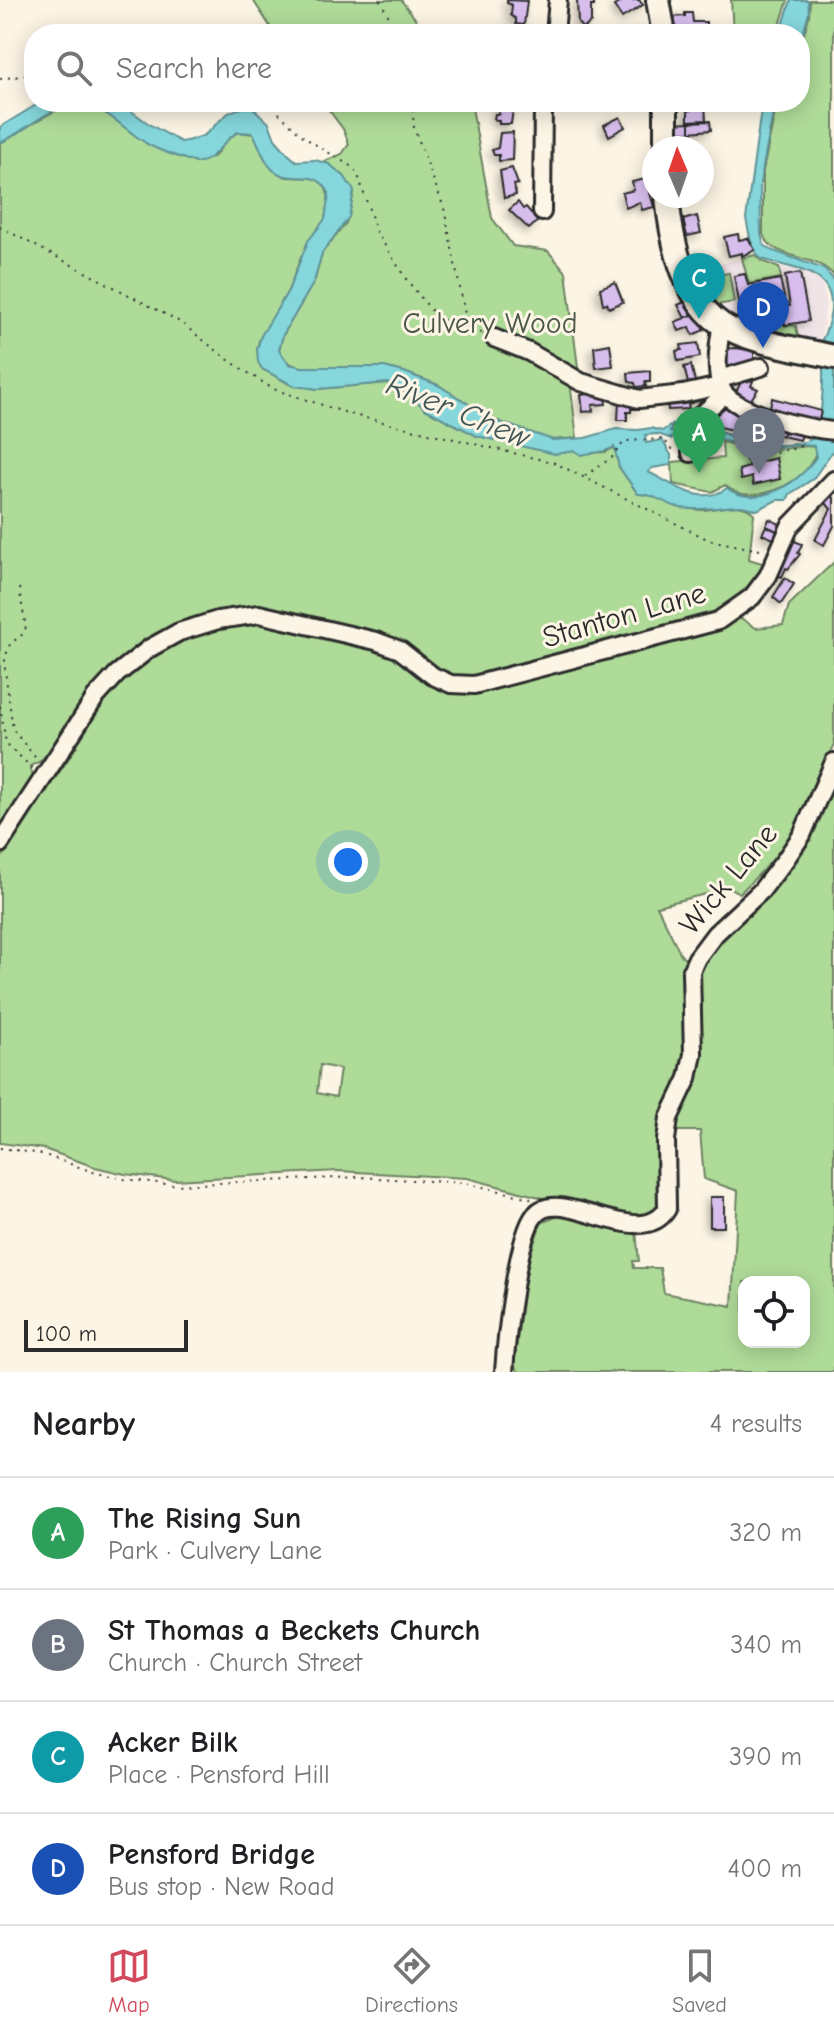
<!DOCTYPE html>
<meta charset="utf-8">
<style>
body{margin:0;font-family:"Comic Neue",sans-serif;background:#f6f6f6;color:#202124}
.controls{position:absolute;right:24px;bottom:24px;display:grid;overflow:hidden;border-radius:16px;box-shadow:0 4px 20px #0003}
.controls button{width:72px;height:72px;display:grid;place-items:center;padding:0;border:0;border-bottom:2px solid #e0e0e0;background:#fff;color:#202124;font:40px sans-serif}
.compass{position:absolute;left:642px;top:136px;width:72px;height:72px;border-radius:50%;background:#fff;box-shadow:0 4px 20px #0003;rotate:358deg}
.scale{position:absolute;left:24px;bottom:20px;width:164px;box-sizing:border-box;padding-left:8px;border:4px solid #2b2b2b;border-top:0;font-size:22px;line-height:28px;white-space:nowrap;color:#2b2b2b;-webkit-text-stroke:6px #fcf5e5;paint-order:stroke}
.you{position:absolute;left:348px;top:862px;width:28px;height:28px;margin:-20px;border:6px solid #fff;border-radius:50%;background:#1a73e8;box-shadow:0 0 0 12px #1a73e833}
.badge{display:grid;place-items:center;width:52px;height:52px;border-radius:50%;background:#d1495b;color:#fff;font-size:26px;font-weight:700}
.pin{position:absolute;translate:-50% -66px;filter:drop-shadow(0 2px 4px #0008)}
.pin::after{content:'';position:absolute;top:42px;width:28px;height:24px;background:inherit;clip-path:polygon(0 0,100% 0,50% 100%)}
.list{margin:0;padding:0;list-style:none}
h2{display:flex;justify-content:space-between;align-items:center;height:104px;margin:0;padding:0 32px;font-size:34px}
h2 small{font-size:26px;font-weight:400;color:#757577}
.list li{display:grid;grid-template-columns:52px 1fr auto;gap:24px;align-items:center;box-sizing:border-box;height:112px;padding:0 32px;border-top:2px solid #e0e0e0}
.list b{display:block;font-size:30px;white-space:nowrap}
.list p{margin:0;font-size:26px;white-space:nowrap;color:#757577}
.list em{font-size:26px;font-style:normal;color:#757577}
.icon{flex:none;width:44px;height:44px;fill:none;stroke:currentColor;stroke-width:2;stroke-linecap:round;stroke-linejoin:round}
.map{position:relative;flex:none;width:834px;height:1372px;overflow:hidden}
.search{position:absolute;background:#fff;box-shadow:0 4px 20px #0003;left:24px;right:24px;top:24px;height:88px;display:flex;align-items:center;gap:20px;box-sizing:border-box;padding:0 28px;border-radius:32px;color:#757577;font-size:30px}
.sheet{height:552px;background:#fff}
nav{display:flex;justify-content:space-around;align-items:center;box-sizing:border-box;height:112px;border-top:2px solid #e0e0e0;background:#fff;font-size:22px;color:#757577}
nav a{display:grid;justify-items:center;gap:4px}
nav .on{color:#d1495b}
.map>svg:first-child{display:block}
.built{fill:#f1e4e7}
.green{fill:#afdb99;stroke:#6d8362;stroke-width:2;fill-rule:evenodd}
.water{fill:#85d7dc;stroke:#619295;stroke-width:2}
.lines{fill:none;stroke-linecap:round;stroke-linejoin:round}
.stream{stroke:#619295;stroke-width:3}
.building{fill:#d8beed;stroke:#2b2b2b;stroke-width:2;filter:url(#shadow)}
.minor-casing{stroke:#2b2b2b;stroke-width:22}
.highway-casing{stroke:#2b2b2b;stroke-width:28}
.path{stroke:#2b2b2b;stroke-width:2;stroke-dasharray:2 6;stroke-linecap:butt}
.minor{stroke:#fcf5e5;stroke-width:16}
.highway{stroke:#fcf5e5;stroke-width:22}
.labels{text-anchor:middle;stroke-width:6;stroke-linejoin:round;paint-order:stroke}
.park-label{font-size:30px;fill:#4c5746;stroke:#fcf5e5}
.street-label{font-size:30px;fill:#2b2b2b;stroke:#fcf5e5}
.water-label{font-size:32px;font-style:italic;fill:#425657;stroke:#fcf5e5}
</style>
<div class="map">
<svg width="834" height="1372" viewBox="0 0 834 1372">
<defs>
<filter id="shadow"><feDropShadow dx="-3.5" dy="3.5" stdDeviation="4" flood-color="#0004"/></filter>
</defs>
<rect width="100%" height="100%" fill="#fcf5e5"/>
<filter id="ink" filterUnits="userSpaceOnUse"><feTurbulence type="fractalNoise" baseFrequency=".0125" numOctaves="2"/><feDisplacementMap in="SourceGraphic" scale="16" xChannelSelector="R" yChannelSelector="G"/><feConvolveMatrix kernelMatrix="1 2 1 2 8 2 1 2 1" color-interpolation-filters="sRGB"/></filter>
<g filter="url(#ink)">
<path class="built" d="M755 255 761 261 812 274 822 283 826 298 824 324 819 343 750 328 729 319 714 307 708 267Z"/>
<g class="green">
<path d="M253 0H401L427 34H275Z"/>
<path d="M731 0H788L777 34H733Z"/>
<path d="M810 0H834V276C817 253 772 261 763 234V171L777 102H800V47L809 16Z"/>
<path d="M323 102H471L492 218 513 246 548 251 566 272 580 383 571 390 577 438 553 440 508 425 488 417 438 385 404 372 383 367H297L283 359 279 350 283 335 315 279 322 253 346 223 354 193 344 176 323 162 342 154 349 144 343 129Z"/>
<path d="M83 104 96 108 196 163 215 156 227 139 238 132 254 134 273 170 286 177 317 178 325 186 329 198 325 219 301 257 288 291 259 341 257 349 261 367 289 384 318 389 388 383 408 393 425 409 477 436 587 453 606 452 615 447 619 467 638 494C658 493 676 510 700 510 717 510 742 499 754 514L749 559 768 565 766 574 717 620 461 683 376 639 365 630 312 619 321 634 397 656 448 690 467 693 718 622 742 619 756 628 783 625 789 605 834 562V746L795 830 778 855 740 893 730 888 657 906 681 955 689 962V1050L663 1207 652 1218 616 1217 467 1178 338 1171 174 1180 125 1174 95 1167 44 1149 0 1143V860L77 746 64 738 39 762 30 766 35 782 0 835V143C28 129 51 106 83 104ZM320 1065 340 1069 336 1097 317 1093Z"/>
<path d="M755 255 761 261 779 268 781 278 749 284 742 258Z"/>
<path d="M729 273 734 302 716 305 711 276Z"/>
<path d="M780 300 784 325 796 326 798 337 736 320 744 306Z"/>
<path d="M722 442 761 451 808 446 814 447 816 453C813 460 808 469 802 474 784 490 745 505 725 485L712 492 673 484 672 462 723 458Z"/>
<path d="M834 777V1372H519L514 1365 526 1267 541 1223 563 1214 636 1231 639 1261H633L634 1268H660L664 1293 732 1306 738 1191 704 1179 700 1131H677L675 1116 692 1081 696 973 724 932 774 888 806 839ZM744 1282H804V1342H744Z"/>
</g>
<g class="water">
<path d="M791 0H808L809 12 800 44V34H780Z"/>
<path d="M41 102H119L149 124 181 142C190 140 201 139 207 133 223 119 226 108 252 107L269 123 275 139 288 154 296 161 315 160 329 164 344 176 354 191 349 217 322 253 314 282 283 335 279 350 289 364 302 367H384L404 372 438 385 496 421 553 440 585 438 616 429 638 430 651 428 662 431 672 425 670 432 684 431V435L673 436 672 439 658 434 645 435 646 443 662 440 671 455V465L652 468 648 472C671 482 700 508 727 488 756 510 800 483 816 457L814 446 801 445 753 449 715 438V432L698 428 697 425C714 427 724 434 740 440 758 447 800 447 816 437 824 404 825 375 821 341 827 332 829 322 831 311 834 267 792 271 760 258L752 247 746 219 762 102H775L760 183 761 234 764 245 771 250 824 269 834 280V449L813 479 790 494 787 500H777L757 510C749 509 746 505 738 506 719 507 701 511 681 508 665 505 654 493 638 494L619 467 614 447C602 454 592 452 581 455L575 451 555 454 477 436 425 409 408 393 388 383 318 389 294 386 262 369 258 362 257 349 261 336 288 291 308 241 325 219 329 193C315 165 292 187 272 169 263 160 259 144 253 133L238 132C221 141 216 161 196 163 180 157 164 153 149 145 123 131 100 96 66 106 42 113 23 132 0 143V127Z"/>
</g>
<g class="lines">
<g class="stream">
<path d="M672 427H684"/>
<path d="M695 435 715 438"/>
</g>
</g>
<g class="building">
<path d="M507 0 527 1 524 25 516 24V19L511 15 512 5 507 3Z"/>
<path d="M577 0H594V6H591V22L583 29 578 23Z"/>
<path d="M624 0H639L643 5 622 18 614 6Z"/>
<path d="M685 13H692L693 22H706V33L672 34 671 17 685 16Z"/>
<path d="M497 102H514L511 124H499V121L494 119 495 114H499Z"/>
<path d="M705 104 706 120 688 121V111L691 110 690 105Z"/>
<path d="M620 117 625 127 609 136 604 125Z"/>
<path d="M710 121 711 130 690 132V122Z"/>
<path d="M690 122V132L673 133 672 123Z"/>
<path d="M513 132 512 160 499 161V155H494L492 150 498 148 500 133Z"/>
<path d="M512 168 518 184 514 185 516 195 504 198 500 171Z"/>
<path d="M646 179 654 207 642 210 640 202 626 208 622 193 634 190 632 182Z"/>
<path d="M518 202 523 209 526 207 538 221 529 229 509 210Z"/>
<path d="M697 216 701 233 687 236 683 220Z"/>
<path d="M738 234 739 240 748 238 755 250 742 256V253L729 256 724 237Z"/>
<circle cx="702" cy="277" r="6"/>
<path d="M800 273 809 321 785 325 782 307 790 306 785 276Z"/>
<path d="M745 274 748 285 780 279 784 297 740 306 734 276Z"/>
<path d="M615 282 623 302 609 308 607 303 603 304 600 288Z"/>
<path d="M690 299 697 313 685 318 678 305Z"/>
<path d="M697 313 704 330 693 335 690 327 679 331 675 322Z"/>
<path d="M698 343 700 357 678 361 676 351 682 350 681 345Z"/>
<path d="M610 344 613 366 596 368 594 347Z"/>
<path d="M736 348 754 351V362L737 364V368L725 373 723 349Z"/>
<path d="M691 365 696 385 689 387 684 367Z"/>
<path d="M650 371V382H645L646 386 636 387 635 383 629 382 628 373Z"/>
<path d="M746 378 753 381 751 386 758 389 750 401 735 394 742 380 744 381Z"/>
<path d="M604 392 606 404 592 405 593 411 583 412 581 395Z"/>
<path d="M713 392 715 396 688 404 689 409 668 410 667 398Z"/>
<path d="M772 398 821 411 818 424 769 411Z"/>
<path d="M619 400 639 401 638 409H631V412H627V420H618Z"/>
<path d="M723 401 744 412 735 431 702 422Z"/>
<path d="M758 418 786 426 782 436 755 426Z"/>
<path d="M786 426 799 432 802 435 800 440 782 436Z"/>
<path d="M776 458 780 479 753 485 752 477 741 480 739 470 749 467 748 461 755 459 756 463Z"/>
<path d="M827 490 834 498V526L824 545 815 540 831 509 820 496Z"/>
<path d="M769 519 784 526 781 533 766 526Z"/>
<path d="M766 526 781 533 778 541 762 534Z"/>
<path d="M792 540 802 544 798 553 800 554 788 569 786 568 782 577 776 575Z"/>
<path d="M785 578 794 584 781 604 773 597Z"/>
<rect x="710" y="1197" width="14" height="30"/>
</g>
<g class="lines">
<g class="minor-casing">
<g id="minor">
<path d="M555 34 558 0"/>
<path d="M542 212 543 102"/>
<path d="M722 325C718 344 715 367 721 387 729 413 810 429 834 431"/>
<path d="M494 338 529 352 581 382 639 399 683 394 720 386"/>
<path d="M720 379 761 367"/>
<path d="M691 453V424L725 394"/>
<path d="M0 844 95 698 117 674 150 648 179 632 218 620 259 614 376 641 400 650 433 676 451 684 474 685 718 621 752 597 768 576 790 526 834 480"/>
<path d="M504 1372C506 1341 517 1236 535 1215 559 1184 640 1253 667 1209L666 1140 669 1118 688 1078 693 1054 691 971 697 958 715 934 761 891 785 860 802 835 834 762"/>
</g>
</g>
<g class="highway-casing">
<g id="highway">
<path d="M658 0 664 34"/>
<path d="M666 148V102"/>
<path d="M667 196C671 239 682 297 721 324 749 343 801 349 834 357"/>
</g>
</g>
<g class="path">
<path d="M380 0 398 34"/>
<path d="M0 79 34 74"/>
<path d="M267 102 305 138 352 167 358 175 376 231 406 279 431 310 452 327 482 333"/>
<path d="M412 102 414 128 444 208 468 329"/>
<path d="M0 227 180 322 230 361 273 389 353 415 555 463 709 540 765 551"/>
<path d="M745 461 761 455 797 448 802 445 803 441"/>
<path d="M585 476 614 456 619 447 627 441 663 439 675 452"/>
<path d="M19 588 26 627 23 634 10 644 5 658V670L13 730 39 762"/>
<path d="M0 706 6 743 33 769"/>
<path d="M0 1148 42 1154 93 1172 124 1179 174 1185 358 1177 466 1183 534 1199"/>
</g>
<use href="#minor" class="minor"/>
<use href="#highway" class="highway"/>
</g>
</g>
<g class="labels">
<g class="park-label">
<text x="490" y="333">Culvery Wood</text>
</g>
<g class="street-label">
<text transform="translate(624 615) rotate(-16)" y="10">Stanton Lane</text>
<text transform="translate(728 879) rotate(-50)" y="10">Wick Lane</text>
</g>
<g class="water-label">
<text transform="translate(458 410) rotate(22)" y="11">River Chew</text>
</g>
</g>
</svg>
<div class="controls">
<button><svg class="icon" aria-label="locate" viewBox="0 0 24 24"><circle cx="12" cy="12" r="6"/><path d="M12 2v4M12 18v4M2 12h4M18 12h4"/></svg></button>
</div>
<svg class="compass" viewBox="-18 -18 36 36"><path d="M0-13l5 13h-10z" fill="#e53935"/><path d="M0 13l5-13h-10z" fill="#757577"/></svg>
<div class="scale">100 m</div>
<div class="you"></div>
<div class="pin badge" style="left:699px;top:473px;background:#2e9e5b">A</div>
<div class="pin badge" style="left:759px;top:474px;background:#6b7280">B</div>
<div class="pin badge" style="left:699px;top:319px;background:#0f9aa8">C</div>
<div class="pin badge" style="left:763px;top:348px;background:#1a4fb4">D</div>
<div class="search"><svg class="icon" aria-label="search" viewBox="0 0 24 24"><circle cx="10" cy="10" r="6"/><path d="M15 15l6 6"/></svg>Search here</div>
</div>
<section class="sheet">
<h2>Nearby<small>4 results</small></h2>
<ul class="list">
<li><span class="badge" style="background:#2e9e5b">A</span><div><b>The Rising Sun</b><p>Park · Culvery Lane</p></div><em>320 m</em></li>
<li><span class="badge" style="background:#6b7280">B</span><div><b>St Thomas a Beckets Church</b><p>Church · Church Street</p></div><em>340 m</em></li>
<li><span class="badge" style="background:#0f9aa8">C</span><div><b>Acker Bilk</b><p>Place · Pensford Hill</p></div><em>390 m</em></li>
<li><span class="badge" style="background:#1a4fb4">D</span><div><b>Pensford Bridge</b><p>Bus stop · New Road</p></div><em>400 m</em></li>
</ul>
</section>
<nav>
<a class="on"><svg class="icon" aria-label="map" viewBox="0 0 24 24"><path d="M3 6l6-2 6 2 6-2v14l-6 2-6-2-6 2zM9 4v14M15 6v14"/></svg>Map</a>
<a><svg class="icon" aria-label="directions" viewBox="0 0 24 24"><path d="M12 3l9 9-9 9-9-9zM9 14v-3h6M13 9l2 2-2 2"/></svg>Directions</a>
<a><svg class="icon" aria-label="saved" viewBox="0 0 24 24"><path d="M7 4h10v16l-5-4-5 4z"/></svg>Saved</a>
</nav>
